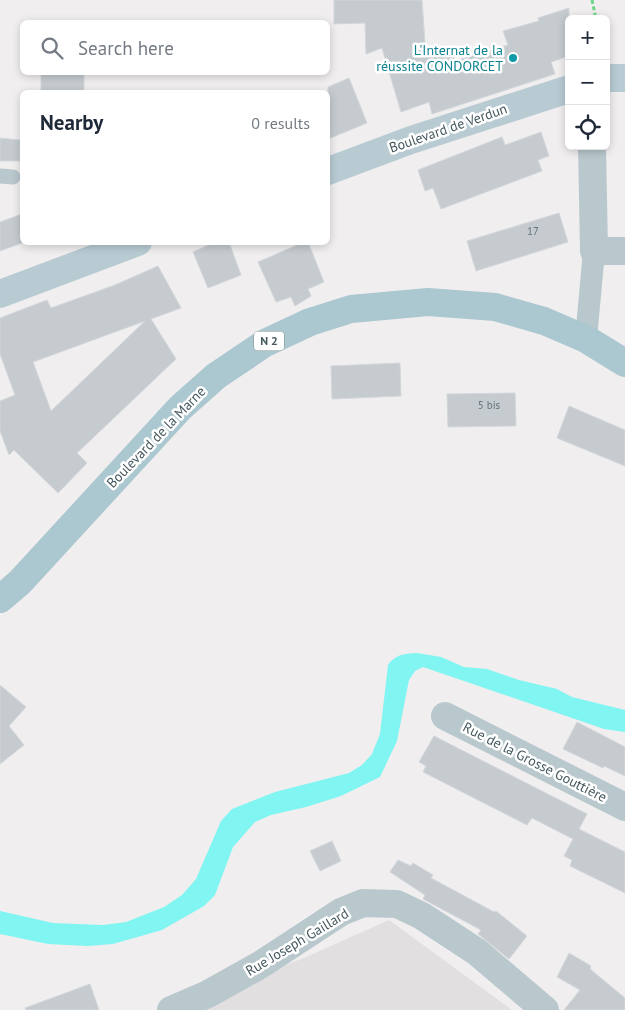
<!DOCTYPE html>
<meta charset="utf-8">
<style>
body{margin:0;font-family:"PT Sans",sans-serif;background:#f2f2f3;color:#1f2937}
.controls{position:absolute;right:15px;top:15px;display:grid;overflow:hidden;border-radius:8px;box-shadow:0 2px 8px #0003}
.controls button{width:45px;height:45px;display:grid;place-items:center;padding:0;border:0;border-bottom:1px solid #e0e1e3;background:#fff;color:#1f2937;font:25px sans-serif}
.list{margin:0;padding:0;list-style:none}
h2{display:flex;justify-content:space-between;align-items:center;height:65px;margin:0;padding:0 20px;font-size:21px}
h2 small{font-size:16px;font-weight:400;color:#747a83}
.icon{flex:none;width:28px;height:28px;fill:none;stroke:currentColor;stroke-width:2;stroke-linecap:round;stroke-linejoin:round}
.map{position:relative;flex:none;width:625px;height:1010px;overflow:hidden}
.search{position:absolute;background:#fff;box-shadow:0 2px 8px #0003;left:20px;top:20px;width:310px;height:55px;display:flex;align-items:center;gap:12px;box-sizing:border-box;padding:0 18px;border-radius:8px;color:#747a83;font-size:19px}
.panel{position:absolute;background:#fff;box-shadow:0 2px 8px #0003;left:20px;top:90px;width:310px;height:155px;border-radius:8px}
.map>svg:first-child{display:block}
.education{fill:#e2dfe1}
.water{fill:#80f5f1}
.building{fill:#c5cbcf;stroke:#d2d7db;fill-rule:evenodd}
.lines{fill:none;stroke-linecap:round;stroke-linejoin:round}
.path{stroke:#6cd588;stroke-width:3;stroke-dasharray:4 2.5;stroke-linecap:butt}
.service{stroke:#b8c8cd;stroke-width:15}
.pedestrian{stroke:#b8c8cd;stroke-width:22}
.minor{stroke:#b8c8cd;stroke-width:28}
.secondary{stroke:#b8cbd3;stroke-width:28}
.primary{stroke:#abc7d0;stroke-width:28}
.culture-dot{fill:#0f9aa8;stroke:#fff;stroke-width:2}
.labels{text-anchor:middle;stroke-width:5;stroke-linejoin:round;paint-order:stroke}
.number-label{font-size:11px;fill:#64757a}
.shield{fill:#fff;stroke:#7c8a8e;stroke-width:1}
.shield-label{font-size:12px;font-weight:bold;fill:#44585e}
.culture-label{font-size:14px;fill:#0d838f;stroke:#fff;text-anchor:end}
.street-label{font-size:14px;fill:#44585e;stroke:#fff}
</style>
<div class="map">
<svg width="625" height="1010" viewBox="0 0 625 1010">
<rect width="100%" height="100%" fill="#f1eeef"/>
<path class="education" d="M389 920 512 1010H172L306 957Z"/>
<path class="water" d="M417 653 441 657 464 667 487 669 519 680 557 689 572 697 625 710V732L604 729 423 667 415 671 409 680 397 741 380 777 341 796 306 807 271 815 255 822 233 847 215 895 204 906 162 930 113 944 88 946 48 944 0 934V911L53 923 103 925 126 922 164 907 182 895 196 879 221 821 232 809 275 792 349 773 362 765 372 754 380 734 388 665C396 654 404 654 417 653Z"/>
<g class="building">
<path d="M334 0H422L426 57 451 48 455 61 508 45 503 31 539 21 538 18 569 8V56L551 62 555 74 432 114 429 102 401 112 382 48 366 54 365 23 334 24Z"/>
<rect x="41" y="73" width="43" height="19"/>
<path d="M349 78 367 123 328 139V87Z"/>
<path d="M541 132 549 156 538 160 542 171 441 209 433 188 425 191 418 170 502 137 505 145Z"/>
<path d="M0 138 20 140V161H0Z"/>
<path d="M559 213 568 242 476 271 467 241Z"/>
<path d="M22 214V243L0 251V222Z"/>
<path d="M215 242H229L241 275 208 288 193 252Z"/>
<path d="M304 242H308L324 282 308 289 311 296 295 306 291 297 276 302 258 262Z"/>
<path d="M158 266 181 308 151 319 176 359 77 453 87 463 58 493 14 450 9 455 0 431V401L15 395 0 354V318L47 300 51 308 115 285ZM145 321 51 411 33 362Z"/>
<path d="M400 363 401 396 332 399 331 366Z"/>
<path d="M515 393 516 426 448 427 447 394Z"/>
<path d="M569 406 625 430V466L557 438Z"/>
<path d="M0 685 26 707 9 726 24 745 0 764Z"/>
<path d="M577 722 625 747V776L604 766 603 768 563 749Z"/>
<path d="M434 736 587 814 579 829 625 852V893L570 866 572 860 564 856 573 839 532 818 527 825 423 772 426 766 419 762Z"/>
<path d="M332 841 341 861 320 871 310 851Z"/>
<path d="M398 860 411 866 413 863 433 875 431 878 494 912 496 911 527 936 509 959 478 934 481 930 423 899 425 895 390 872Z"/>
<path d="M569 953 591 966 590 969 625 998V1010H564L580 990 557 977Z"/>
<path d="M90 984 99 1010H26L25 1008Z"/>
</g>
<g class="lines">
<path class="path" d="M592 0 596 19"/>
<path class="service" d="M0 176 13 177"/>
<path class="pedestrian" d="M586 339 594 251"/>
<g class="minor">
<path d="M592 146 594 251H625"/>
<path d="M445 716 625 807"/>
<path d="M171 1010 208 994 260 965 341 912 363 903 397 904 422 916 477 952 545 1010"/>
</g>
<g class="secondary">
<path d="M606 78H625"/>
<path d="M328 171 411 140 569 89"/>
<path d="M0 294 138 242"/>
</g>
<path class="primary" d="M0 599 20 582 180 408 216 376 265 343 310 322 351 309 428 302 495 307 544 321 586 339 625 363"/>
</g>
<circle class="culture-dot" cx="513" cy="58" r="5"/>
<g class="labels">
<g class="number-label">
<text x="533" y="235">17</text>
<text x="489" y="409">5 bis</text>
</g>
<rect class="shield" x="254" y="331.5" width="30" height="19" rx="4"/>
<g class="shield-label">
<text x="269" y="345">N 2</text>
</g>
<g class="culture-label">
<text x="503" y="55">L'Internat de la<tspan x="503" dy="16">réussite CONDORCET</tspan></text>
</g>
<g class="street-label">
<text transform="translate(448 128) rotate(-19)" y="5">Boulevard de Verdun</text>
<text transform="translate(156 437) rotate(-46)" y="5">Boulevard de la Marne</text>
<text transform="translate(535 762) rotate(27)" y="5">Rue de la Grosse Gouttière</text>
<text transform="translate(297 942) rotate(-31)" y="5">Rue Joseph Gaillard</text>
</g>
</g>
</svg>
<div class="controls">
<button>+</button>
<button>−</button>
<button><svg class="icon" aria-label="locate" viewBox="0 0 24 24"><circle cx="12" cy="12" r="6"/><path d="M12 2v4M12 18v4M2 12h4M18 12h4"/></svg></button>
</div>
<div class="search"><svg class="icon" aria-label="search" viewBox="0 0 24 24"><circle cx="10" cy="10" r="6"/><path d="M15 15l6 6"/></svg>Search here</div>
<section class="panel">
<h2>Nearby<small>0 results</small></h2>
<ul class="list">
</ul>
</section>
</div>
